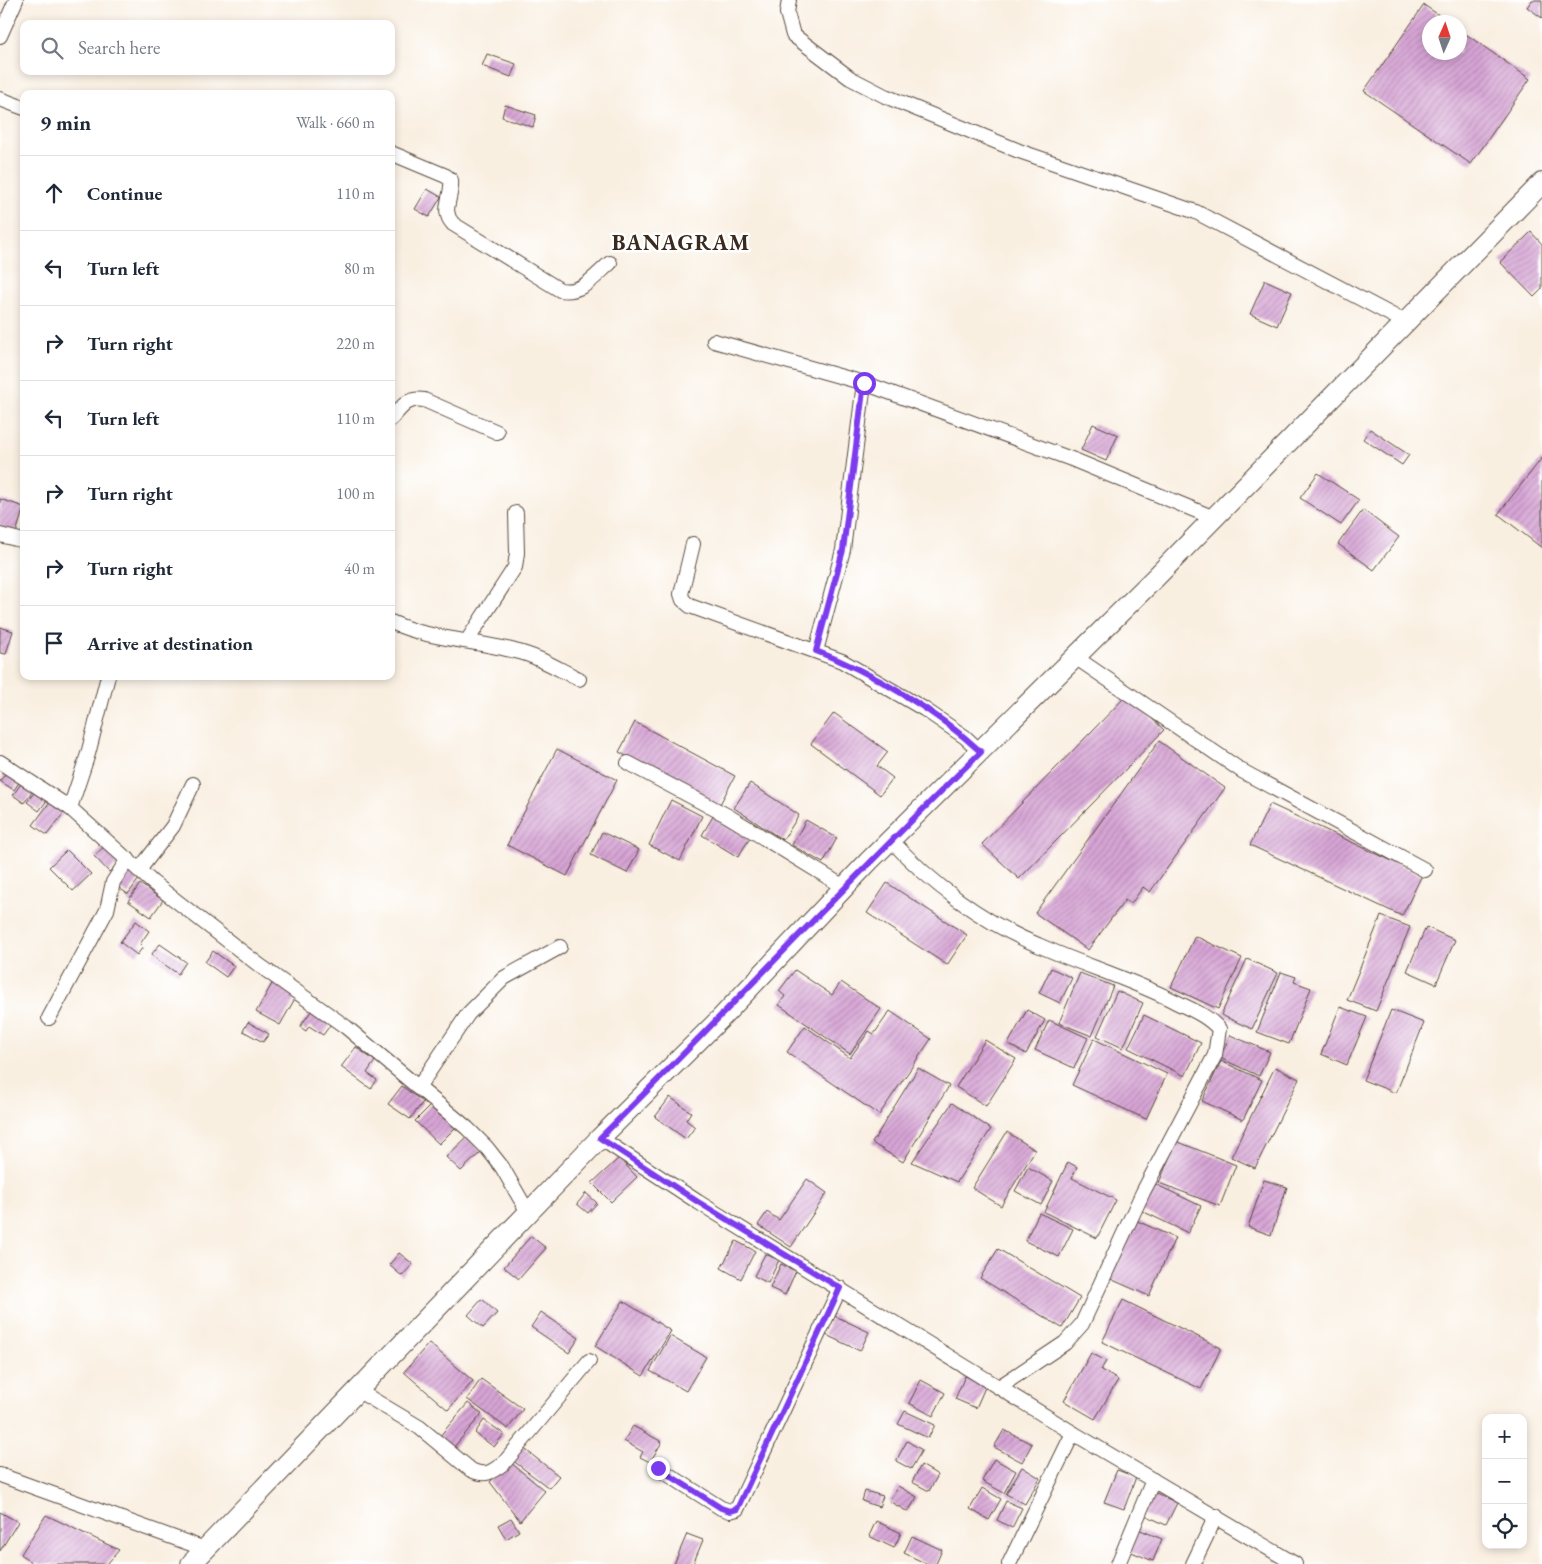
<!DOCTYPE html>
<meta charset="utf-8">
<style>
body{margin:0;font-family:"EB Garamond",serif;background:#f6f6f7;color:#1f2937}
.controls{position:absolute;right:15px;bottom:15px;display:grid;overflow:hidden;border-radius:10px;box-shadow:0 2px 8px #0003}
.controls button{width:45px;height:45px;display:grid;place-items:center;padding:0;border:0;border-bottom:1px solid #e0e1e3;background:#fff;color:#1f2937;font:25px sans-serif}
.compass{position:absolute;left:1422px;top:15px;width:45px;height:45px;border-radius:50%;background:#fff;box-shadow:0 2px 8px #0003;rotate:3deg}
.stop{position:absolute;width:15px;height:15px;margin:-11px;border:4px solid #7c3aed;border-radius:50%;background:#fff}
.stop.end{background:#7c3aed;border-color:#fff;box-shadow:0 1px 5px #0008}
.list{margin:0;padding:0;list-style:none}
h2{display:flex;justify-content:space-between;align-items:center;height:65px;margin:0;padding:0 20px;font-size:21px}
h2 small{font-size:16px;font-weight:400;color:#747a83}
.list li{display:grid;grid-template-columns:32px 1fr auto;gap:15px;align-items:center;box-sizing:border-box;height:75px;padding:0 20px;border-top:1px solid #e0e1e3}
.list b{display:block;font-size:19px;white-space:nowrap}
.list em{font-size:16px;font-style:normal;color:#747a83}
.icon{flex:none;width:28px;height:28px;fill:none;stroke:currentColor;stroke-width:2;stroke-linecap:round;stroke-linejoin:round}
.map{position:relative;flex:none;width:1542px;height:1564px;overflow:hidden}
.search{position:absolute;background:#fff;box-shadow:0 2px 8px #0003;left:20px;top:20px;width:375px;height:55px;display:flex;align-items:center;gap:12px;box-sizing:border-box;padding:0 18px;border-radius:10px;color:#747a83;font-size:19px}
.panel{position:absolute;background:#fff;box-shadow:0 2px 8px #0003;left:20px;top:90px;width:375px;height:590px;border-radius:10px}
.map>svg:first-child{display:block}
.building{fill:url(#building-hatch)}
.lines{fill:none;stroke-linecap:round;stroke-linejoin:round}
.street-casing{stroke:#58483b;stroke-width:16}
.secondary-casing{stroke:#58483b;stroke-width:22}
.street{stroke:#fff;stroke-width:14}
.secondary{stroke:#fff;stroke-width:20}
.route{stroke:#7c3aed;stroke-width:6}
.labels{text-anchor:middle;stroke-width:5;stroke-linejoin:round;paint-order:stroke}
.district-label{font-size:22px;font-weight:bold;letter-spacing:1px;fill:#3b2a1e;stroke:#fff}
</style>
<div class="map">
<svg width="1542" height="1564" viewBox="0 0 1542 1564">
<defs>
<pattern id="building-hatch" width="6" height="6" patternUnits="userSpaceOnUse" patternTransform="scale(1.25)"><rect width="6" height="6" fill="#d7a5d6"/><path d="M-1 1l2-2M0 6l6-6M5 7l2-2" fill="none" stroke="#b087ad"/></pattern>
</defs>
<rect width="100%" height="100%" fill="#fff"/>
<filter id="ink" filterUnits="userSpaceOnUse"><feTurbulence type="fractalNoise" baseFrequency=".02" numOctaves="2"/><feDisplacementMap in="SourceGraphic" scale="10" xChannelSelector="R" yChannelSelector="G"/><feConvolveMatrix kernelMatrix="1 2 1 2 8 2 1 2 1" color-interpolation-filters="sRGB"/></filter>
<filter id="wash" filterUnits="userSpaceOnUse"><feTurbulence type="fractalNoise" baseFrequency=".0096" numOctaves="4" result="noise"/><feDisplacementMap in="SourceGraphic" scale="20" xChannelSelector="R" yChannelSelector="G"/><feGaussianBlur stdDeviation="1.12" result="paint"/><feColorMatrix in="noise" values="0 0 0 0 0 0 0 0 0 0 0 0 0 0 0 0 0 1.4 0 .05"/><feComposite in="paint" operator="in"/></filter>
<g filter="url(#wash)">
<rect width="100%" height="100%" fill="#f9efe1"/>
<g id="blocks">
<g class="building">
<path d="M1532 0H1542V18L1527 7Z"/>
<path d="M1424 5 1449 22H1430V52H1460V30L1530 79 1471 164 1364 91Z"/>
<path d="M487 54 516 64 511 77 482 66Z"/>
<path d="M505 105 536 115 533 127 502 117Z"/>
<path d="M427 189 441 197 429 217 415 209Z"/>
<path d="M1531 232 1542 244V289L1534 297 1500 262Z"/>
<path d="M1265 280 1292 292 1277 326 1250 314Z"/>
<path d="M1093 424 1118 435 1106 461 1081 450Z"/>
<path d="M1370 429 1409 455 1402 465 1363 439Z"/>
<path d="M1542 458V548L1498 514Z"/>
<path d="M1318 473 1359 500 1341 525 1300 498Z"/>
<path d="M0 499 24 507 16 533 0 528Z"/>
<path d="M1363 510 1399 537 1374 570 1338 544Z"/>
<path d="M0 627 13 631 6 654 0 653Z"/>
<path d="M1127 695 1164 730 1019 879 982 844Z"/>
<path d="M834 713 888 752 877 766 893 778 880 795 811 744Z"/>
<path d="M635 722 735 776 719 806 619 752Z"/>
<path d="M1159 741 1225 788 1150 892 1143 887 1131 904 1125 900 1088 950 1035 913Z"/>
<path d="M557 749 617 780 567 876 507 845Z"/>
<path d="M9 769 22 778 14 790 0 781Z"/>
<path d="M23 781 34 789 24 803 13 795Z"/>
<path d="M750 783 799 815 783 840 734 808Z"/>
<path d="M36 790 48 799 39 811 27 802Z"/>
<path d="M52 799 66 810 47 835 33 825Z"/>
<path d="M671 800 702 816 680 861 649 845Z"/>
<path d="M1270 804 1422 875 1402 916 1250 845Z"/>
<path d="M715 813 752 835 738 857 702 835Z"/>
<path d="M806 820 837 838 823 863 792 845Z"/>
<path d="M602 832 639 850 627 873 591 855Z"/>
<path d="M108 843 123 859 109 872 94 856Z"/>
<path d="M67 850 91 874 73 891 49 867Z"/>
<path d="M128 870 139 879 128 894 116 886Z"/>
<path d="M887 883 967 935 947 965 867 913Z"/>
<path d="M140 884 163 900 151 917 128 901Z"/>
<path d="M1381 916 1410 927 1376 1011 1347 1000Z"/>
<path d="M136 921 149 931 140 944 143 947 137 955 120 942Z"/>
<path d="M1426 927 1455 940 1436 984 1407 971Z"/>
<path d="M1195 936 1242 958 1218 1009 1171 987Z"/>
<path d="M160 944 186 962 178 974 151 955Z"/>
<path d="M213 951 234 966 226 977 205 962Z"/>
<path d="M1247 959 1278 973 1252 1029 1221 1015Z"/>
<path d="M1051 968 1072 978 1060 1003 1039 993Z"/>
<path d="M795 970 832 995 841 982 881 1009 850 1054 779 1005 785 996 779 991Z"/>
<path d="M1281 972 1296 977 1294 982 1311 988 1289 1044 1257 1032Z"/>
<path d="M1080 973 1113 986 1092 1036 1059 1023Z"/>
<path d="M273 982 297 995 280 1025 256 1012Z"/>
<path d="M1117 991 1143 1003 1123 1048 1097 1036Z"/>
<path d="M1340 1007 1367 1017 1347 1065 1321 1054Z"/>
<path d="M1027 1010 1045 1020 1026 1054 1008 1044Z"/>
<path d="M1391 1010 1424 1023 1396 1093 1363 1080Z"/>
<path d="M311 1011 331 1024 323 1035 309 1026 306 1031 300 1027Z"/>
<path d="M890 1011 931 1039 879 1115 787 1052 805 1026 850 1058 869 1031 874 1034Z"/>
<path d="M1144 1015 1201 1043 1185 1076 1128 1048Z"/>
<path d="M1049 1020 1088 1038 1074 1068 1035 1050Z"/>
<path d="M248 1022 269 1034 263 1042 243 1031Z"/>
<path d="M1230 1035 1270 1052 1259 1076 1220 1058Z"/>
<path d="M1094 1039 1167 1074 1146 1119 1072 1085Z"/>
<path d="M985 1040 1016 1059 986 1106 956 1087Z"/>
<path d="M356 1047 375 1061 367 1073 377 1080 371 1089 341 1067Z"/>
<path d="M1221 1061 1262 1080 1243 1120 1202 1101Z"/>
<path d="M1275 1067 1299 1079 1255 1168 1231 1157Z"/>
<path d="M918 1068 949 1086 903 1162 872 1143Z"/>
<path d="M402 1086 423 1102 410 1119 388 1104Z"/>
<path d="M670 1097 691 1112 686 1120 695 1127 686 1139 655 1117Z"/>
<path d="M952 1103 991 1129 957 1182 912 1162Z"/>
<path d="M432 1104 456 1127 439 1144 415 1121Z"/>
<path d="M1007 1132 1035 1150 1001 1206 972 1188Z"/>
<path d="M467 1137 481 1152 461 1171 446 1157Z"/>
<path d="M1176 1141 1236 1165 1220 1206 1159 1183Z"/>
<path d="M619 1158 637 1177 611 1202 592 1183Z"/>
<path d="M1068 1162 1077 1167 1072 1178 1116 1200 1097 1238 1044 1212Z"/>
<path d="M1028 1167 1053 1181 1041 1205 1015 1191Z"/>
<path d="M807 1179 827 1193 791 1247 758 1225 767 1212 779 1220Z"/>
<path d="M1264 1180 1287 1187 1271 1235 1248 1227Z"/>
<path d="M1153 1183 1201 1206 1188 1233 1140 1210Z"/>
<path d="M586 1193 597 1203 588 1213 577 1204Z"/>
<path d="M1039 1213 1073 1229 1059 1257 1025 1241Z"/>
<path d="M1133 1219 1175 1238 1149 1296 1106 1277Z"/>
<path d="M531 1236 546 1248 519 1279 504 1267Z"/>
<path d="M736 1241 755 1251 741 1279 721 1268Z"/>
<path d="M998 1249 1080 1298 1062 1328 980 1278Z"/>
<path d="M399 1253 413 1264 402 1276 389 1265Z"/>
<path d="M765 1254 779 1260 768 1283 754 1276Z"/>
<path d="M781 1264 796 1271 785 1295 770 1288Z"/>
<path d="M482 1299 497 1313 483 1328 468 1315Z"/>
<path d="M1123 1300 1221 1348 1201 1389 1102 1342Z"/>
<path d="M623 1301 671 1331 643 1376 595 1346Z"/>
<path d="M541 1312 579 1338 569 1353 531 1327Z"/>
<path d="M833 1315 869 1332 860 1351 824 1334Z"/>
<path d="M670 1336 706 1357 686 1391 650 1371Z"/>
<path d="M429 1343 473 1381 448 1410 404 1372Z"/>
<path d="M1091 1353 1106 1361 1101 1370 1118 1380 1095 1419 1064 1401Z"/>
<path d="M965 1376 986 1385 976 1408 955 1399Z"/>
<path d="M481 1379 523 1409 508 1429 467 1399Z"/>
<path d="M921 1380 945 1393 933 1416 909 1403Z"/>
<path d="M468 1403 482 1414 453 1448 439 1437Z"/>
<path d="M905 1411 935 1425 928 1438 898 1424Z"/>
<path d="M484 1420 504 1434 494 1447 475 1433Z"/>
<path d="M633 1426 662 1442 650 1462 640 1457 643 1452 624 1441Z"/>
<path d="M1004 1430 1032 1444 1022 1462 994 1447Z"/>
<path d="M907 1441 922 1450 911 1469 896 1461Z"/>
<path d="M522 1447 559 1476 549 1488 512 1460Z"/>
<path d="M994 1459 1016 1471 1004 1493 982 1481Z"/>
<path d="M510 1462 545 1491 520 1521 490 1482Z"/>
<path d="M921 1465 938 1475 929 1491 912 1482Z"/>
<path d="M1022 1467 1040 1478 1025 1504 1006 1494Z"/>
<path d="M1117 1470 1136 1477 1124 1509 1104 1502Z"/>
<path d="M898 1486 917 1497 908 1512 889 1501Z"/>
<path d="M982 1488 1001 1499 989 1520 970 1509Z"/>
<path d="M865 1491 883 1496 879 1507 862 1501Z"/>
<path d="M1154 1492 1177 1503 1166 1525 1143 1514Z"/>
<path d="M1006 1501 1022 1508 1012 1528 997 1520Z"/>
<path d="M0 1512 18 1522 0 1551Z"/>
<path d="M46 1515 119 1550 107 1564H33L21 1554Z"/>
<path d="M511 1518 519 1531 506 1539 498 1525Z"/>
<path d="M876 1521 901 1533 894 1548 869 1536Z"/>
<path d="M1138 1529 1162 1539 1153 1561 1129 1551Z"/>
<path d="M687 1534 703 1540 693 1564H674Z"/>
<path d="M912 1536 942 1550 936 1564H927L904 1553Z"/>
</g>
</g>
</g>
<g filter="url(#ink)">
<use href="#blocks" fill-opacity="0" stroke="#58483b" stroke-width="1"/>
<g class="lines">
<g class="street-casing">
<g id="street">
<path d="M789 0 787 13 793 35 850 78 885 96 1019 151 1196 212 1405 322"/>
<path d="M0 36 16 0"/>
<path d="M0 99 24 108"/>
<path d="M391 153 446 176 451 180C453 197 440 210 453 224L560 290C582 294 594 277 610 263"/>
<path d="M714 341 864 383 1074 460 1214 518"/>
<path d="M391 419C402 407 407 397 424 400L497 432"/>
<path d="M0 535 24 541"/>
<path d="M693 544 681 594 683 600 690 606 842 661 924 709 965 737 981 752"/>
<path d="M391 622C430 640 475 640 515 651 538 656 558 669 579 679"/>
<path d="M467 641 515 567 517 553 516 513"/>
<path d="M816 651 843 550 864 383"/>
<path d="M1075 657 1242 771 1425 870"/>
<path d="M0 762 70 808 152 882 259 965 346 1027 467 1128 487 1148 502 1167 529 1214"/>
<path d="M628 763 728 816 844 887"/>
<path d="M70 808 88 754 108 676"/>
<path d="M891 840C930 883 984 923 1038 945 1083 965 1130 979 1174 1001 1190 1009 1207 1015 1219 1029L1215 1055 1143 1192 1082 1324 1065 1343 999 1387"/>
<path d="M139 870 173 826 193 784"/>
<path d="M49 1018 107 910 113 882 128 859"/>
<path d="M418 1088 468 1014 504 978 560 947"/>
<path d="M600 1138 698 1202 1073 1433 1295 1564"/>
<path d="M357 1390 419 1427 471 1470C486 1477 492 1472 504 1463L589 1361"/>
<path d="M658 1468 721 1508 730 1511 737 1509 840 1288"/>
<path d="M0 1475 205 1549"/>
<path d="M1009 1564 1073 1433"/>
<path d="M1118 1564 1153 1480"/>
<path d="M1193 1564 1216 1516"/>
</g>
</g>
<g class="secondary-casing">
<path id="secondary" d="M191 1564 600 1138 721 1018 869 861 1157 576 1542 183"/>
</g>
<use href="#street" class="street"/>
<use href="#secondary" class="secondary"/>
</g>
</g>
<g class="lines" filter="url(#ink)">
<path class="route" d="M658 1468 721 1508 730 1511 737 1509 840 1288 698 1202 600 1138C728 1011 851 878 981 752 938 712 872 672 816 651L843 550 864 383"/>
</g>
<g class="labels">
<g class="district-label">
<text x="681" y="250">BANAGRAM</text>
</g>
</g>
</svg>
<div class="controls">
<button>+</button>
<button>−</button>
<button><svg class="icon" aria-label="locate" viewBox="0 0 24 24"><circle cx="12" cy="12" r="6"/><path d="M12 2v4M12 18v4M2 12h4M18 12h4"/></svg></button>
</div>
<svg class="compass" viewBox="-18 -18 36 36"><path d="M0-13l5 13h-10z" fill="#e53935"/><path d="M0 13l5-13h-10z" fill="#747a83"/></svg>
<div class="stop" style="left:864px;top:383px"></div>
<div class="stop end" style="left:658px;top:1468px"></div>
<div class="search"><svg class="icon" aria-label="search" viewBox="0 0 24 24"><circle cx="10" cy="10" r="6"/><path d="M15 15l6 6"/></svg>Search here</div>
<section class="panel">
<h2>9 min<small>Walk · 660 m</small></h2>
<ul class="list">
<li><svg class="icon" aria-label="ahead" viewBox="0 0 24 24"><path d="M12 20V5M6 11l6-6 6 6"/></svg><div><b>Continue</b></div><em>110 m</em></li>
<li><svg class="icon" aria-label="left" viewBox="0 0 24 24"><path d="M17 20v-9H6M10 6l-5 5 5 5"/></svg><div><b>Turn left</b></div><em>80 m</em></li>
<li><svg class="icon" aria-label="right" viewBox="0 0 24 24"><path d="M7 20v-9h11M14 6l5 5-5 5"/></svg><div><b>Turn right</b></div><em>220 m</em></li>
<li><svg class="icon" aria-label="left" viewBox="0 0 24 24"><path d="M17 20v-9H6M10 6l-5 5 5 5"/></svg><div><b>Turn left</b></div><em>110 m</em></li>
<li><svg class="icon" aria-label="right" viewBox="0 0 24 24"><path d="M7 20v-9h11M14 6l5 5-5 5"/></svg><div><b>Turn right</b></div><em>100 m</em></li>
<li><svg class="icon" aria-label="right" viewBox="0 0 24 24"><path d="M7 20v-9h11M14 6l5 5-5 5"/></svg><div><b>Turn right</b></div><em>40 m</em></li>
<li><svg class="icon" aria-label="arrive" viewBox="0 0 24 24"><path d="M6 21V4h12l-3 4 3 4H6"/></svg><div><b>Arrive at destination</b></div></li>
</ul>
</section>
</div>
